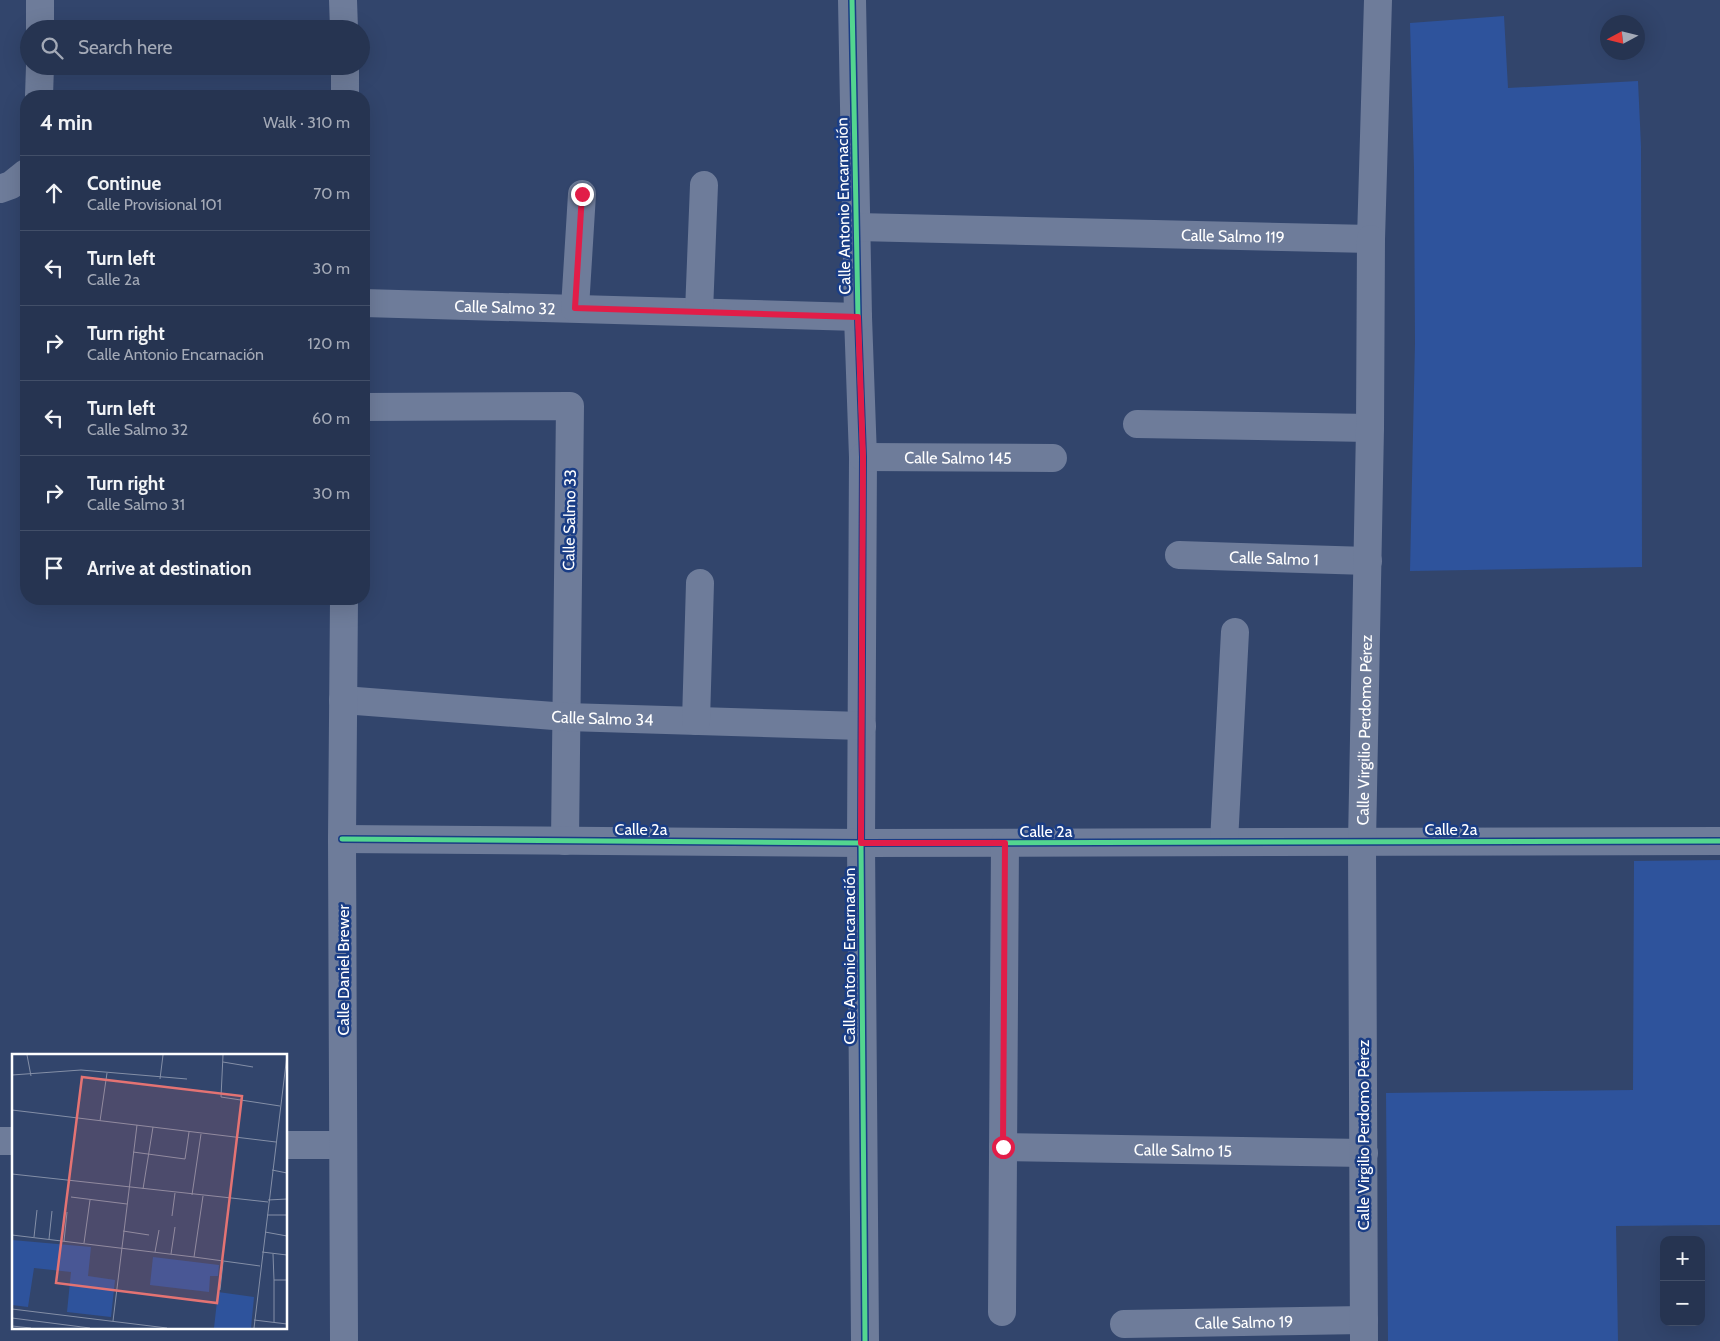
<!DOCTYPE html>
<meta charset="utf-8">
<style>
body{margin:0;font-family:Cabin,sans-serif;background:#323f5b;color:#f1f3f6}
.controls{position:absolute;right:15px;bottom:15px;display:grid;overflow:hidden;border-radius:10px;box-shadow:0 5px 20px #0002}
.controls button{width:45px;height:45px;display:grid;place-items:center;padding:0;border:0;border-bottom:1px solid #424f68;background:#263451;color:#f1f3f6;font:25px sans-serif}
.compass{position:absolute;left:1600px;top:15px;width:45px;height:45px;border-radius:50%;background:#263451;box-shadow:0 5px 20px #0002;rotate:263deg}
.stop{position:absolute;width:15px;height:15px;margin:-11px;border:4px solid #e11d48;border-radius:50%;background:#fff}
.stop.end{background:#e11d48;border-color:#fff;box-shadow:0 1px 5px #0008}
.list{margin:0;padding:0;list-style:none}
h2{display:flex;justify-content:space-between;align-items:center;height:65px;margin:0;padding:0 20px;font-size:21px}
h2 small{font-size:16px;font-weight:400;color:#a4aab7}
.list li{display:grid;grid-template-columns:32px 1fr auto;gap:15px;align-items:center;box-sizing:border-box;height:75px;padding:0 20px;border-top:1px solid #424f68}
.list b{display:block;font-size:19px;white-space:nowrap}
.list p{margin:0;font-size:16px;white-space:nowrap;color:#a4aab7}
.list em{font-size:16px;font-style:normal;color:#a4aab7}
.icon{flex:none;width:28px;height:28px;fill:none;stroke:currentColor;stroke-width:2;stroke-linecap:round;stroke-linejoin:round}
.map{position:relative;flex:none;width:1720px;height:1341px;overflow:hidden}
.search{position:absolute;background:#263451;box-shadow:0 5px 20px #0002;left:20px;top:20px;width:350px;height:55px;display:flex;align-items:center;gap:12px;box-sizing:border-box;padding:0 18px;border-radius:28px;color:#a4aab7;font-size:19px}
.panel{position:absolute;background:#263451;box-shadow:0 5px 20px #0002;left:20px;top:90px;width:350px;height:515px;border-radius:20px}
.map>svg:first-child{display:block}
.green{fill:#2e539c}
.lines{fill:none;stroke-linecap:round;stroke-linejoin:round}
.minor{stroke:#6e7c9a;stroke-width:28}
.cycleway-casing{stroke:#1a3d85;stroke-width:8}
.cycleway{stroke:#53d58f;stroke-width:5}
.route{stroke:#e11d48;stroke-width:6}
.labels{text-anchor:middle;stroke-width:5;stroke-linejoin:round;paint-order:stroke}
.street-label{font-size:16px;fill:#fff;stroke:#1a3d85}
.inset-road{fill:none;stroke:#848fa7;stroke-width:1}
.view{fill:#e47373;fill-opacity:0.15;stroke:#e47373;stroke-width:2.5}
.inset-edge{fill:none;stroke:#fff;stroke-width:2.5}
</style>
<div class="map">
<svg width="1720" height="1341" viewBox="0 0 1720 1341">
<rect width="100%" height="100%" fill="#32456c"/>
<g class="green">
<path d="M1504 16 1508 88 1638 81 1641 146 1642 567 1410 571 1415 343 1414 168 1410 23Z"/>
<path d="M1720 860V1225L1616 1226 1618 1341H1388L1386 1093 1633 1090 1634 861Z"/>
</g>
<g class="lines">
<g class="minor">
<path d="M343 0 344 29"/>
<path d="M852 0 858 317 863 457 861 843 865 1341"/>
<path d="M40 29V0"/>
<path d="M345 66V96"/>
<path d="M39 96 40 66"/>
<path d="M0 189 11 185 26 173"/>
<path id="s1" d="M857 227 1371 239 1378 0"/>
<path id="s2" d="M364 303 858 317"/>
<path d="M575 308 582 194"/>
<path d="M699 312 704 185"/>
<path d="M364 407 570 406 565 841"/>
<path d="M1137 424 1370 428"/>
<path id="s3" d="M863 457 1053 458"/>
<path id="s4" d="M1179 555 1368 561"/>
<path id="s5" d="M343 700 567 717 862 726"/>
<path d="M696 721 700 583"/>
<path d="M342 839 861 843 1720 841"/>
<path d="M1224 842 1235 632"/>
<path d="M0 1141H14"/>
<path d="M286 1145H343"/>
<path id="s6" d="M1003 1147 1364 1153"/>
<path d="M1002 1312 1005 843"/>
<path id="s7" d="M1124 1324 1364 1320"/>
<path d="M344 1341 342 839 344 599"/>
<path id="s8" d="M1364 1341 1362 842 1370 428 1371 239"/>
</g>
<g class="cycleway-casing">
<g id="cycleway">
<path d="M852 0 858 317 863 457 861 843 865 1341"/>
<path d="M342 839 861 843 1720 841"/>
</g>
</g>
<use href="#cycleway" class="cycleway"/>
</g>
<g class="lines">
<path class="route" d="M582 194 575 308 858 317 863 457 861 843H1005L1003 1147"/>
</g>
<g class="labels">
<g class="street-label">
<text transform="translate(843 206) rotate(-91)" y="6">Calle Antonio Encarnación</text>
<text dy="6" stroke="none"><textPath href="#s1" startOffset="376">Calle Salmo 119</textPath></text>
<text dy="6" stroke="none"><textPath href="#s2" startOffset="141">Calle Salmo 32</textPath></text>
<text dy="6" stroke="none"><textPath href="#s3" startOffset="95">Calle Salmo 145</textPath></text>
<text transform="translate(569 520) rotate(-89)" y="6">Calle Salmo 33</text>
<text dy="6" stroke="none"><textPath href="#s4" startOffset="95">Calle Salmo 1</textPath></text>
<text dy="6" stroke="none"><textPath href="#s5" startOffset="260">Calle Salmo 34</textPath></text>
<text dy="6" stroke="none"><textPath href="#s8" startOffset="611">Calle Virgilio Perdomo Pérez</textPath></text>
<text x="641" y="835">Calle 2a</text>
<text x="1451" y="835">Calle 2a</text>
<text x="1046" y="837">Calle 2a</text>
<text transform="translate(849 956) rotate(-90)" y="6">Calle Antonio Encarnación</text>
<text transform="translate(343 970) rotate(-90)" y="6">Calle Daniel Brewer</text>
<text transform="translate(1363 1135) rotate(-90)" y="6">Calle Virgilio Perdomo Pérez</text>
<text dy="6" stroke="none"><textPath href="#s6" startOffset="180">Calle Salmo 15</textPath></text>
<text dy="6" stroke="none"><textPath href="#s7" startOffset="120">Calle Salmo 19</textPath></text>
</g>
</g>
<g transform="translate(12 1054)">
<rect width="275" height="275" fill="#32456c"/>
<path d="M0 186 79 193 76 222 103 226 99 263 55 258 59 218 22 214 16 253 0 251ZM141 203 207 211 206 222H198L197 238 138 231ZM206 238 242 243 239 274H202Z" fill="#2e539c"/>
<path class="inset-road" d="M15 1 19 22M211 1 209 43 268 52M211 8 241 13M0 21 69 16 175 25M148 25 151 1M0 56 264 88M88 67 95 19M121 98 173 105 177 78M260 116 275 119M0 120 256 148M131 135 141 73M180 141 189 80M191 142 182 203 248 212M59 143 115 150M256 146 275 145M255 161H275M160 162 163 139M111 177 137 181M253 178 275 182M0 181 182 203M22 183 25 156M37 185 40 157M52 187 55 158M72 189 78 146M143 198 147 176M250 198 275 201M159 200 163 173M261 200 262 226M208 236 211 208M0 255 155 274M0 264 78 274M242 266 275 270M101 267 125 71M262 268V226H275M0 272 19 274M242 274 275 1"/>
<path class="view" d="M70 23 230 42 205 249 44 229Z"/>
<rect width="275" height="275" class="inset-edge"/>
</g>
</svg>
<div class="controls">
<button>+</button>
<button>−</button>
</div>
<svg class="compass" viewBox="-18 -18 36 36"><path d="M0-13l5 13h-10z" fill="#e53935"/><path d="M0 13l5-13h-10z" fill="#a4aab7"/></svg>
<div class="stop" style="left:1003px;top:1147px"></div>
<div class="stop end" style="left:582px;top:194px"></div>
<div class="search"><svg class="icon" aria-label="search" viewBox="0 0 24 24"><circle cx="10" cy="10" r="6"/><path d="M15 15l6 6"/></svg>Search here</div>
<section class="panel">
<h2>4 min<small>Walk · 310 m</small></h2>
<ul class="list">
<li><svg class="icon" aria-label="ahead" viewBox="0 0 24 24"><path d="M12 20V5M6 11l6-6 6 6"/></svg><div><b>Continue</b><p>Calle Provisional 101</p></div><em>70 m</em></li>
<li><svg class="icon" aria-label="left" viewBox="0 0 24 24"><path d="M17 20v-9H6M10 6l-5 5 5 5"/></svg><div><b>Turn left</b><p>Calle 2a</p></div><em>30 m</em></li>
<li><svg class="icon" aria-label="right" viewBox="0 0 24 24"><path d="M7 20v-9h11M14 6l5 5-5 5"/></svg><div><b>Turn right</b><p>Calle Antonio Encarnación</p></div><em>120 m</em></li>
<li><svg class="icon" aria-label="left" viewBox="0 0 24 24"><path d="M17 20v-9H6M10 6l-5 5 5 5"/></svg><div><b>Turn left</b><p>Calle Salmo 32</p></div><em>60 m</em></li>
<li><svg class="icon" aria-label="right" viewBox="0 0 24 24"><path d="M7 20v-9h11M14 6l5 5-5 5"/></svg><div><b>Turn right</b><p>Calle Salmo 31</p></div><em>30 m</em></li>
<li><svg class="icon" aria-label="arrive" viewBox="0 0 24 24"><path d="M6 21V4h12l-3 4 3 4H6"/></svg><div><b>Arrive at destination</b></div></li>
</ul>
</section>
</div>
